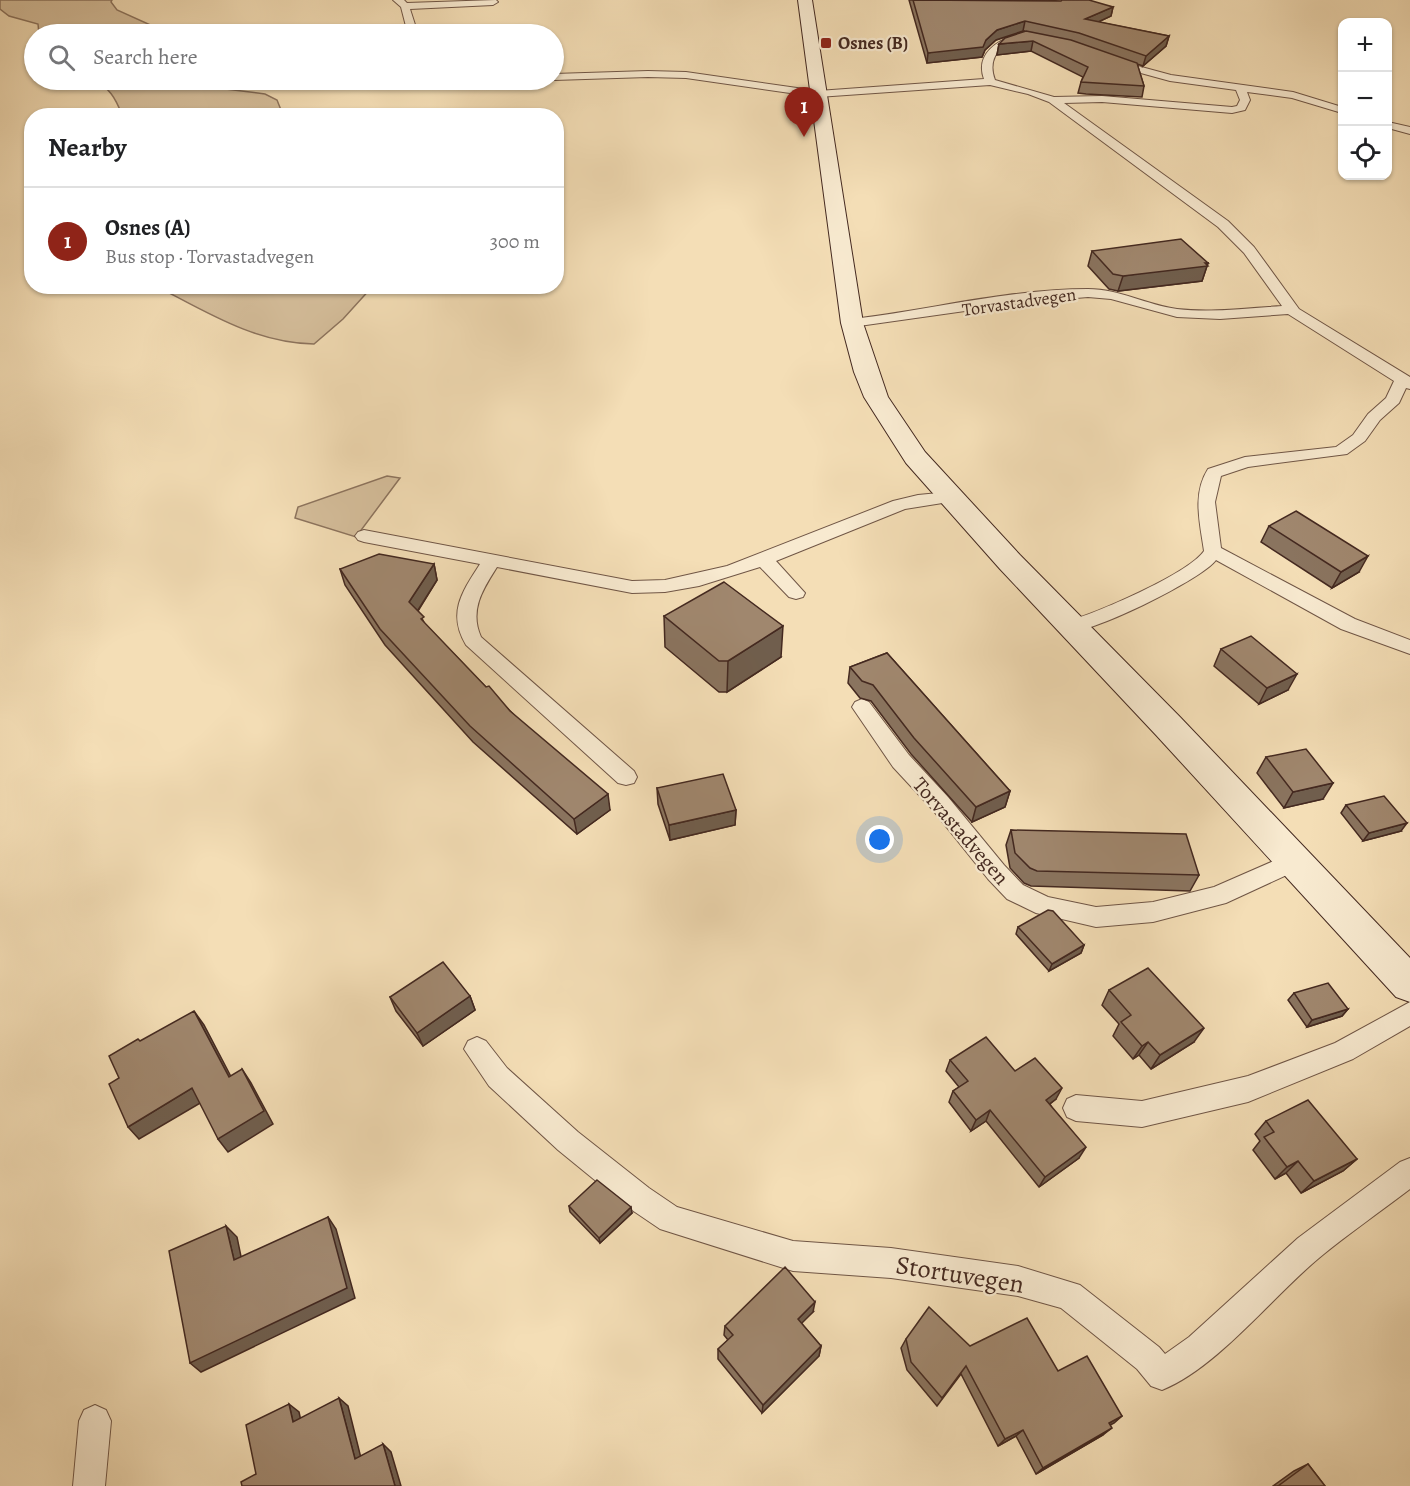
<!DOCTYPE html>
<meta charset="utf-8">
<style>
body{margin:0;font-family:Alegreya,serif;background:#f6f6f6;color:#202124}
.controls{position:absolute;right:18px;top:18px;display:grid;overflow:hidden;border-radius:12px;box-shadow:0 2px 4px #0004}
.controls button{width:54px;height:54px;display:grid;place-items:center;padding:0;border:0;border-bottom:2px solid #e0e0e0;background:#fff;color:#202124;font:30px sans-serif}
.you{position:absolute;left:880px;top:840px;width:21px;height:21px;margin:-15px;border:4px solid #fff;border-radius:50%;background:#1a73e8;box-shadow:0 0 0 9px #1a73e833}
.badge{display:grid;place-items:center;width:39px;height:39px;border-radius:50%;background:#8f2418;color:#fff;font-size:20px;font-weight:700}
.pin{position:absolute;translate:-50% -50px;filter:drop-shadow(0 2px 3px #0008)}
.pin::after{content:'';position:absolute;top:32px;width:21px;height:18px;background:inherit;clip-path:polygon(0 0,100% 0,50% 100%)}
.list{margin:0;padding:0;list-style:none}
h2{display:flex;justify-content:space-between;align-items:center;height:78px;margin:0;padding:0 24px;font-size:26px}
h2 small{font-size:20px;font-weight:400;color:#757577}
.list li{display:grid;grid-template-columns:39px 1fr auto;gap:18px;align-items:center;box-sizing:border-box;height:108px;padding:0 24px;border-top:2px solid #e0e0e0}
.list b{display:block;font-size:22px;white-space:nowrap}
.list p{margin:0;font-size:20px;white-space:nowrap;color:#757577}
.list em{font-size:20px;font-style:normal;color:#757577}
.icon{flex:none;width:33px;height:33px;fill:none;stroke:currentColor;stroke-width:2;stroke-linecap:round;stroke-linejoin:round}
.map{position:relative;flex:none;width:1410px;height:1486px;overflow:hidden}
.search{position:absolute;background:#fff;box-shadow:0 2px 4px #0004;left:24px;top:24px;width:540px;height:66px;display:flex;align-items:center;gap:15px;box-sizing:border-box;padding:0 21px;border-radius:33px;color:#757577;font-size:22px}
.panel{position:absolute;background:#fff;box-shadow:0 2px 4px #0004;left:24px;top:108px;width:540px;height:186px;border-radius:24px}
.map>svg:first-child{display:block}
.green{fill:#d6bf9c;stroke:#8d745e;stroke-width:1.5}
.lines{fill:none;stroke-linecap:round;stroke-linejoin:round}
.lane-casing{stroke:#705646;stroke-width:2}
.secondary-casing{stroke:#442920;stroke-width:2}
.lane{fill:#f8ead0;fill-rule:evenodd}
.secondary{fill:#f8ead0;fill-rule:evenodd}
.wall{fill:#8a745f;stroke:#442920;stroke-width:1.5}
.shaded-wall{fill:#705e4d;stroke:#442920;stroke-width:1.5}
.building{fill:#a0876e;stroke:#442920;stroke-width:1.5}
.poi-dot{fill:#8f2418;stroke:#f8ead0;stroke-width:2}
.labels{text-anchor:middle;stroke-width:4.5;stroke-linejoin:round;paint-order:stroke}
.far-poi-label{font-size:18px;font-weight:bold;fill:#442920;stroke:#f8ead0;text-anchor:start}
.far-street-label{font-size:18px;fill:#442920;stroke:#f8ead0}
.street-label{font-size:21px;fill:#442920;stroke:#f8ead0}
.near-street-label{font-size:26px;fill:#442920;stroke:#f8ead0}
</style>
<div class="map">
<svg width="1410" height="1486" viewBox="0 0 1410 1486">
<rect width="100%" height="100%" fill="#f4deb6"/>
<filter id="stains"><feTurbulence type="fractalNoise" baseFrequency=".00333" numOctaves="4"/><feColorMatrix values="0 0 0 0 .2 0 0 0 0 .09 0 0 0 0 .02 0 0 0 .5 -.17"/></filter>
<radialGradient id="worn" r=".72"><stop offset=".6" stop-color="#630" stop-opacity="0"/><stop offset="1" stop-color="#630" stop-opacity=".3"/></radialGradient>
<g class="green">
<path d="M0 0H112L111 2 117 10 157 28 200 34H39L38 24 9 16 0 9Z"/>
<path d="M92 80H212L210 87 265 94 277 100 283 115H122C116 99 109 86 92 80Z"/>
<path d="M158 287H372L343 319 314 344C256 343 208 313 158 287Z"/>
<path d="M387 476 400 478 356 537 295 518 298 507Z"/>
</g>
<g class="lines">
<g class="lane-casing">
<g id="lane">
<path d="M393 0H404L407 3 496 0 498 2 493 5 410 9 418 34H408L401 7Z"/>
<path d="M1019 34H1028L1033 37C1027 41 1021 39 1014 41 996 47 988 62 995 80L1054 97 1102 96 1232 107 1237 106 1240 100 1236 90 1170 81 1108 64V60L1112 59 1171 75 1293 92 1342 107V113L1292 98 1247 92 1250 100 1245 110 1232 113 1102 102 1064 103 1228 221 1254 247 1299 309 1410 377V389L1406 388 1399 403 1380 420 1365 441 1347 454 1248 467 1221 476 1215 502 1221 548 1355 619 1410 640V654L1341 629 1216 560C1203 579 1085 637 1065 632L1062 627 1065 622C1095 614 1188 574 1204 551 1200 523 1192 494 1208 469L1245 457 1336 447 1353 435 1368 414 1386 398 1394 381 1288 314 1220 319 1177 317 1111 299 1088 297 1029 302 852 327 845 323 852 319C930 310 1009 289 1088 289 1119 289 1147 305 1177 309 1212 313 1248 308 1282 306L1244 253 1218 227 1049 102 1028 94 990 85 818 97 686 78 648 77 554 80H551H554V74L648 71 686 72 818 91 984 79C975 54 997 40 1019 34Z"/>
<path d="M436 80H510L505 83H441Z"/>
<path d="M1388 122 1410 127V134L1388 128Z"/>
<path d="M949 492 955 493 958 497 955 501 905 509 776 561 805 593 803 597 796 599 789 597 760 567 699 586 665 592 632 593 497 567C483 589 469 610 481 637L634 771 637 777 634 783 626 785 618 783 466 645C447 613 462 592 480 564L364 542 358 540 355 536 358 532 364 530 632 581 665 580 727 566 893 501 918 495Z"/>
<path d="M862 699 869 702 909 755 948 797 1004 865 1023 885 1048 897 1096 907 1153 902 1214 887 1294 852 1302 854 1305 861 1302 868 1226 903 1153 922 1096 927 1036 913 1007 899 988 879 932 809 893 767 852 707 855 702Z"/>
<path d="M1410 1002V1026L1353 1059 1248 1102 1142 1127 1076 1121 1067 1117 1063 1108 1067 1099 1076 1095 1142 1101 1248 1076 1335 1043Z"/>
<path d="M477 1037 486 1041 507 1068 578 1132 649 1188 677 1207 793 1241 891 1248 1018 1266 1080 1285 1159 1347 1165 1354 1189 1337 1298 1238 1400 1162 1410 1158V1189C1380 1212 1348 1234 1319 1258 1272 1297 1217 1368 1162 1390L1151 1386 1137 1369 1061 1308 1018 1296 891 1278 793 1271 660 1229 629 1208 558 1150 489 1086 464 1049 468 1041Z"/>
<path d="M95 1405 106 1410 111 1421 105 1486H73L79 1421 84 1410Z"/>
</g>
</g>
<g class="secondary-casing">
<path id="secondary" d="M798 0H812L863 323 888 397 925 452 1020 555 1180 717 1410 958V1002L1396 997 1156 735 1000 569 906 463 864 397 854 372 841 323Z"/>
</g>
<use href="#lane" class="lane"/>
<use href="#secondary" class="secondary"/>
</g>
<g class="wall">
<path d="M909 0H1048L1113 7 1111 16 1098 22 1169 36 1166 46 1143 66 1137 64 1144 86 1142 97 1086 94 1078 93 1081 82 1083 77 1031 51 997 55 999 44 1025 31H1023L996 40 985 50 982 57 927 63Z"/>
<path d="M1092 251 1208 263 1202 281 1118 291 1109 289 1088 266Z"/>
<path d="M1269 526 1359 572 1332 588 1261 542Z"/>
<path d="M434 564 437 580 418 611 425 624 486 687 610 810 577 834 473 742 385 645 345 585 340 569Z"/>
<path d="M664 616 781 657 727 692H719L665 647Z"/>
<path d="M1221 649 1288 690 1259 704 1214 666Z"/>
<path d="M887 653 1010 791 1005 807 972 822 911 754 871 701 860 698 848 683 850 667Z"/>
<path d="M1266 757 1323 799 1284 808 1257 773Z"/>
<path d="M657 788 736 810 735 825 670 840 658 804Z"/>
<path d="M1346 805 1401 831 1363 841 1341 813Z"/>
<path d="M1011 830 1199 875 1190 891 1031 886 1024 883 1010 868 1006 845Z"/>
<path d="M1018 927 1084 945 1081 953 1049 971 1016 934Z"/>
<path d="M1109 990 1194 1042 1151 1069 1139 1055 1133 1059 1113 1036 1119 1024 1102 1005Z"/>
<path d="M1294 993 1348 1009 1342 1016 1307 1027 1288 1000Z"/>
<path d="M470 996 475 1010 423 1046 396 1011 390 997Z"/>
<path d="M950 1060 1015 1071 1056 1099 1050 1104 1079 1158 1039 1187 986 1121 971 1131 949 1102 953 1091 959 1087 946 1071Z"/>
<path d="M1266 1121 1357 1159 1343 1171 1301 1193 1286 1173 1275 1179 1253 1150 1260 1141 1255 1134Z"/>
<path d="M569 1206 632 1213 600 1243 570 1212Z"/>
<path d="M813 1312 801 1323 821 1346 819 1356 762 1413 718 1359V1349L728 1340 724 1335 725 1326Z"/>
<path d="M906 1339 970 1346 1058 1371 1122 1416 1110 1425 1103 1435 1036 1474 1016 1436 998 1446 961 1374 937 1406 907 1370 901 1348Z"/>
<path d="M1308 1464 1325 1486H1273L1294 1471Z"/>
</g>
<g class="shaded-wall">
<path d="M1113 7 1111 16 1083 29 1085 19Z"/>
<path d="M1025 21 1023 31 996 40 985 50 982 57 927 63 928 53 986 40 997 30Z"/>
<path d="M1169 36 1166 46 1143 66 1146 56Z"/>
<path d="M1033 41 1031 51 997 55 999 44Z"/>
<path d="M1208 263 1202 281 1118 291 1123 276Z"/>
<path d="M1368 556 1359 572 1332 588 1341 572Z"/>
<path d="M434 564 437 580 413 618 409 602Z"/>
<path d="M783 626 781 657 727 692 728 661Z"/>
<path d="M1297 674 1288 690 1259 704 1267 688Z"/>
<path d="M1333 783 1323 799 1284 808 1293 792Z"/>
<path d="M1010 791 1005 807 972 822 976 807Z"/>
<path d="M608 794 610 810 577 834 574 819Z"/>
<path d="M736 810 735 825 670 840 669 825Z"/>
<path d="M1407 823 1401 831 1363 841 1369 833Z"/>
<path d="M1084 945 1081 953 1049 971 1052 964Z"/>
<path d="M470 996 475 1010 423 1046 417 1033Z"/>
<path d="M1348 1009 1342 1016 1307 1027 1312 1020Z"/>
<path d="M194 1011 204 1025 238 1090 229 1077Z"/>
<path d="M1204 1028 1194 1042 1151 1069 1160 1055Z"/>
<path d="M1148 1042 1139 1055 1133 1059 1142 1046Z"/>
<path d="M242 1069 251 1083 273 1124 228 1152 218 1139Z"/>
<path d="M192 1088 202 1102 139 1139 128 1127Z"/>
<path d="M1062 1088 1056 1099 1040 1111 1046 1100Z"/>
<path d="M990 1110 986 1121 971 1131 976 1120Z"/>
<path d="M1086 1147 1079 1158 1039 1187 1045 1177Z"/>
<path d="M1357 1159 1343 1171 1301 1193 1314 1181Z"/>
<path d="M1298 1161 1286 1173 1275 1179 1287 1167Z"/>
<path d="M631 1207 632 1213 600 1243 599 1238Z"/>
<path d="M328 1217 336 1229 355 1298 201 1372 190 1363Z"/>
<path d="M226 1226 237 1237 244 1271 234 1260Z"/>
<path d="M815 1302 813 1312 796 1329 798 1319Z"/>
<path d="M821 1346 819 1356 762 1413 763 1405Z"/>
<path d="M339 1398 348 1406 363 1466 355 1459Z"/>
<path d="M289 1404 299 1412 303 1430 293 1422Z"/>
<path d="M1122 1416 1114 1423 1100 1430 1109 1423Z"/>
<path d="M1112 1428 1103 1435 1036 1474 1043 1468Z"/>
<path d="M1023 1430 1016 1436 998 1446 1005 1439Z"/>
<path d="M383 1444 391 1452 401 1486H395Z"/>
</g>
<g class="building">
<path d="M913 0 1061 1 1062 0H1089L1113 7 1085 19 1169 36 1146 56 1079 33 1025 21 997 30 986 40 983 47 928 53Z"/>
<path d="M1026 31 1071 40 1137 63 1144 86 1081 82 1088 67 1033 41 999 44 1005 38Z"/>
<path d="M1181 239 1208 263H1205L1208 266 1123 276 1113 274 1092 251Z"/>
<path d="M1296 511 1368 556 1341 572 1269 526Z"/>
<path d="M379 554 434 564 409 602 424 617 421 619 486 687 489 686 510 711 608 794 574 819 470 726 380 629 340 569Z"/>
<path d="M724 582 783 626 728 661H719L664 616Z"/>
<path d="M1251 636 1297 674 1267 688 1221 649Z"/>
<path d="M887 653 1010 791 976 807 914 738 873 685 862 681 850 667Z"/>
<path d="M1306 749 1333 783 1293 792 1266 757Z"/>
<path d="M723 774 736 810 669 825 657 788Z"/>
<path d="M1384 796 1407 823 1369 833 1346 805Z"/>
<path d="M1011 830 1186 834 1199 875 1037 871 1030 868 1015 853Z"/>
<path d="M1048 910 1053 911 1084 945 1052 964 1018 927Z"/>
<path d="M443 962 470 996 417 1033 390 997Z"/>
<path d="M1148 968 1204 1028 1160 1055 1148 1042 1142 1046 1121 1022 1131 1015 1109 990Z"/>
<path d="M1328 983 1348 1009 1312 1020 1294 993Z"/>
<path d="M194 1011 229 1077 242 1069 264 1111 218 1139 192 1088 128 1127 109 1084 119 1078 109 1056 138 1039 140 1041Z"/>
<path d="M986 1037 1015 1071 1035 1058 1062 1088 1046 1100 1086 1147 1045 1177 990 1110 976 1120 953 1091 968 1081 950 1060Z"/>
<path d="M1308 1100 1357 1159 1314 1181 1298 1161 1287 1167 1264 1137 1274 1132 1266 1121Z"/>
<path d="M597 1180 631 1207 599 1238 569 1206Z"/>
<path d="M328 1217 347 1288 190 1363 169 1251 226 1226 234 1260Z"/>
<path d="M785 1267 815 1302 798 1319 821 1346 763 1405 718 1349 733 1335 725 1326Z"/>
<path d="M929 1307 970 1346 1027 1318 1058 1371 1087 1356 1122 1416 1109 1423 1112 1428 1043 1468 1023 1430 1005 1439 966 1366 942 1398 911 1362 906 1339Z"/>
<path d="M339 1398 355 1459 383 1444 395 1486H242L241 1482 256 1474 246 1425 289 1404 293 1422Z"/>
<path d="M1308 1464 1325 1486H1278Z"/>
</g>
<rect class="poi-dot" x="820" y="37" width="12" height="12" rx="3"/>
<g class="labels">
<g class="far-poi-label">
<text x="838" y="49">Osnes (B)</text>
</g>
<g class="far-street-label">
<text transform="translate(1019 302) rotate(-8)" y="6">Torvastadvegen</text>
</g>
<g class="street-label">
<text transform="translate(961 831) rotate(49)" y="7">Torvastadvegen</text>
</g>
<g class="near-street-label">
<text transform="translate(960 1274) rotate(9)" y="9">Stortuvegen</text>
</g>
</g>
<rect width="100%" height="100%" filter="url(#stains)"/>
<rect width="100%" height="100%" fill="url(#worn)"/>
</svg>
<div class="controls">
<button>+</button>
<button>−</button>
<button><svg class="icon" aria-label="locate" viewBox="0 0 24 24"><circle cx="12" cy="12" r="6"/><path d="M12 2v4M12 18v4M2 12h4M18 12h4"/></svg></button>
</div>
<div class="you"></div>
<div class="pin badge" style="left:804px;top:137px">1</div>
<div class="search"><svg class="icon" aria-label="search" viewBox="0 0 24 24"><circle cx="10" cy="10" r="6"/><path d="M15 15l6 6"/></svg>Search here</div>
<section class="panel">
<h2>Nearby<small></small></h2>
<ul class="list">
<li><span class="badge">1</span><div><b>Osnes (A)</b><p>Bus stop · Torvastadvegen</p></div><em>300 m</em></li>
</ul>
</section>
</div>
